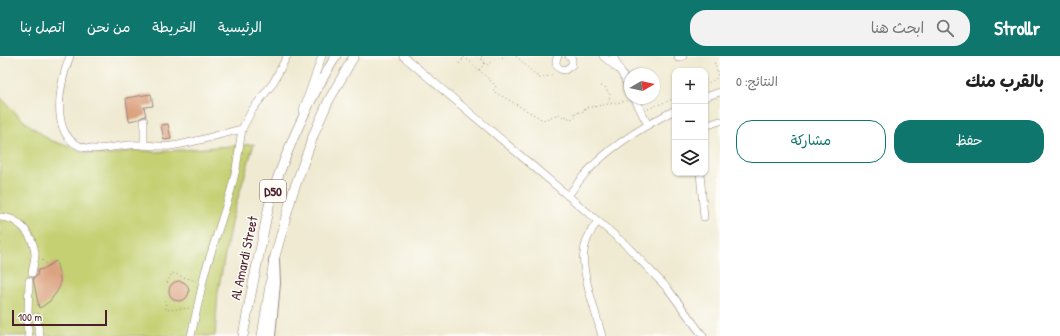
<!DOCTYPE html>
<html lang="ar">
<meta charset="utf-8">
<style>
body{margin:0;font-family:"Patrick Hand","Playpen Sans Arabic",sans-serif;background:#f2f2f2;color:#222;direction:rtl}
.controls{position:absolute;right:12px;top:12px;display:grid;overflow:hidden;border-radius:8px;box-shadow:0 1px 3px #0004}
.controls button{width:36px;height:36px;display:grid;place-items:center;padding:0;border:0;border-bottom:1px solid #e0e0e0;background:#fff;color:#222;font:20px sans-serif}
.compass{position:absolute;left:624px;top:12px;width:36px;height:36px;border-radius:50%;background:#fff;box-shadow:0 1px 3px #0004;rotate:81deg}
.scale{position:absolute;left:12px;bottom:10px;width:95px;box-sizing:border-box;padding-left:4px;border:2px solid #4a1f2b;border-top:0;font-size:11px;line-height:14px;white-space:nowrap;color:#4a1f2b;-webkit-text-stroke:3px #fdfcf7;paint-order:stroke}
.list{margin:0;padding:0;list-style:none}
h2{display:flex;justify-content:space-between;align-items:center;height:52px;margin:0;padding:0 16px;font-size:17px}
h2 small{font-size:13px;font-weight:400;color:#767676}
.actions{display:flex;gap:8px;padding:12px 16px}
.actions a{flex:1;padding:9px 0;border:1px solid #0f766e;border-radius:16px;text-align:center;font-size:14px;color:#0f766e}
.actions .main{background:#0f766e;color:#fff}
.icon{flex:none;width:22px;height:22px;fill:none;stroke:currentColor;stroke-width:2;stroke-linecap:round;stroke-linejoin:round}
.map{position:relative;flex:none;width:720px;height:280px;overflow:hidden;direction:ltr}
header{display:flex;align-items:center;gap:24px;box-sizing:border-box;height:56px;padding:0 20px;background:#0f766e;color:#fff}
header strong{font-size:19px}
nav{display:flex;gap:22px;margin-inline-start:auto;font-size:14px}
.search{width:280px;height:36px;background:#f2f2f2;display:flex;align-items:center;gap:10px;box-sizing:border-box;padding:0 14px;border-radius:16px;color:#767676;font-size:15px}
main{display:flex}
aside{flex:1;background:#fff}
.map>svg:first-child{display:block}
.green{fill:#c4d072;stroke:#87784e}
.building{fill:#dca380}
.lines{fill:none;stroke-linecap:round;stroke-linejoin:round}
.minor-casing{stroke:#9c847e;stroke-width:8}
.major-casing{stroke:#9c847e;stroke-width:10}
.highway-casing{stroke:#9c847e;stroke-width:12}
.path{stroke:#9c847e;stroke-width:1;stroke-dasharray:1 3;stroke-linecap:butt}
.minor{stroke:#fff;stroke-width:7}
.major{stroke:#fff;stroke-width:9}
.highway{stroke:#fff;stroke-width:10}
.labels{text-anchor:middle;stroke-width:3;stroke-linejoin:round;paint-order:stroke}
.shield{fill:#fdfcf7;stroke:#806168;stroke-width:1}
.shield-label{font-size:13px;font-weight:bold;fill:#4a1f2b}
.street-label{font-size:14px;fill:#4a1f2b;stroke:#fdfcf7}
</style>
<header>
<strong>Strollr</strong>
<div class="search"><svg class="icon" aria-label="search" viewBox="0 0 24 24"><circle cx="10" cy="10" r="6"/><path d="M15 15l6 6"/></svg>ابحث هنا</div>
<nav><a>الرئيسية</a><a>الخريطة</a><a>من نحن</a><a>اتصل بنا</a></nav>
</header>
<main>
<aside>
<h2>بالقرب منك<small>النتائج: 0</small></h2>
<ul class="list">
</ul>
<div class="actions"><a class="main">حفظ</a><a>مشاركة</a></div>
</aside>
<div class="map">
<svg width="720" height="280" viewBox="0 0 720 280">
<rect width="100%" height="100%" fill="#fdfcf7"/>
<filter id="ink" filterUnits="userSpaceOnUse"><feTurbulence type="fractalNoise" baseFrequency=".025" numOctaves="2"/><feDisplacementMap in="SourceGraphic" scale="8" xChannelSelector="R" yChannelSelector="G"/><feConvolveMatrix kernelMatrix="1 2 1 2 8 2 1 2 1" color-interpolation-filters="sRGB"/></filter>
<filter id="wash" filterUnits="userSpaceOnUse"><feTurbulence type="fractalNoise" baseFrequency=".012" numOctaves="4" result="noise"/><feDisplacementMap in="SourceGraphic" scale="16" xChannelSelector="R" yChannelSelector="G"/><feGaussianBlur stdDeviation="0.9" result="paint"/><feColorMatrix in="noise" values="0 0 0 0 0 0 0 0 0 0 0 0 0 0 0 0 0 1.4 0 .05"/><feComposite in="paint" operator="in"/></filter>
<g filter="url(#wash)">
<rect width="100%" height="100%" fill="#efead1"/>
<path class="green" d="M0 41 24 65 50 84 87 97 110 99 136 94 156 96 254 88 232 162 218 235 215 280H0Z"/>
<g id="blocks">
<g class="building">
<path d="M151 38 153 50 144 51 146 60 142 61 139 63 129 65 126 42Z"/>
<path d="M168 68 171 83 164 84 161 69Z"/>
<path d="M56 205 60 221V230L56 237 50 245 43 250 39 252 33 222 37 220 38 214 43 213Z"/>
<circle cx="179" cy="235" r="10"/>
</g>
</g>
</g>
<g filter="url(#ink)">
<use href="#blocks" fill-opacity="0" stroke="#9c847e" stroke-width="1"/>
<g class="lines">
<g class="minor-casing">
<g id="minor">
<path d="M70 0C59 29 46 90 93 93 104 93 117 90 129 89 143 88 157 91 171 90 195 87 219 78 242 73"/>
<path d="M403 0 626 189 668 233 703 280"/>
<path d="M558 0C555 5 555 9 560 13L565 14 572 9V3L569 0"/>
<path d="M603 0 618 13"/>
<path d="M613 0 630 34"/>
<path d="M678 2 683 0"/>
<path d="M705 41 720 36"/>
<path d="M634 42 648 69"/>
<path d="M303 54 322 0"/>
<path d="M144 65V89"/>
<path d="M705 70 720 65"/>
<path d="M700 117 704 161"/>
<path d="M568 140C574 132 580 123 587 116 609 91 646 69 675 54"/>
<path d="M0 161C19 161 33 179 35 197 35 204 33 210 32 217"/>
<path d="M598 165C578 190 582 209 590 238 594 252 598 266 602 280"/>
<path d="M29 225 28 258 27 269 29 280"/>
<path d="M36 261 40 280"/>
<path d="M191 280 205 216 231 134 236 113 242 73 252 54 273 27 287 0"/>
</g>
</g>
<g class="major-casing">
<g id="major">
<path d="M243 280C249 248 255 216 262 185 265 168 268 151 273 135 289 88 310 42 336 0"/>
<path d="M262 280 274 204 292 139 315 75 329 44 354 0"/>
</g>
</g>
<g class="highway-casing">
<path id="highway" d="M270 280 275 227 274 204"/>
</g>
<g class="path">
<path d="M459 0 463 3"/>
<path d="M482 0 480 2 488 9 494 2 496 4 501 3 504 0"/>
<path d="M516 0 539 22 550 20 554 17"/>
<path d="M459 8 465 1 496 30 493 35 543 64 559 58 563 61 568 60 569 63 575 62V57L585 55V52L627 45"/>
<path d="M479 14 485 7"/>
<path d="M705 28C720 22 720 21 714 6"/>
<path d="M601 30 605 31 610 39 608 48"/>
<path d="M648 53 675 42"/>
<path d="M42 204 49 210"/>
<path d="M167 227 172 217 196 225"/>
<path d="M165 244 166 254 190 252"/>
</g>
<use href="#minor" class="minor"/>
<use href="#major" class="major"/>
<use href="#highway" class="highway"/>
</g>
</g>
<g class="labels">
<rect class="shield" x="260" y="124" width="26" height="22" rx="3"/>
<g class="shield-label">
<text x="273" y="140">D50</text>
</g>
<g class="street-label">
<text transform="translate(244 202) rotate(-78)" y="5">Al Amardi Street</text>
</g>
</g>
</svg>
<div class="controls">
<button>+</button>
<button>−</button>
<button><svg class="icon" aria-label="layers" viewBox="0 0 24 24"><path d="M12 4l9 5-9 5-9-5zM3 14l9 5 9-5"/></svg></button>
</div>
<svg class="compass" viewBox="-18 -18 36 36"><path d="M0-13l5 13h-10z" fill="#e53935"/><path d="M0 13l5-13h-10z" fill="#767676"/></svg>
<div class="scale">100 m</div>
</div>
</main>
